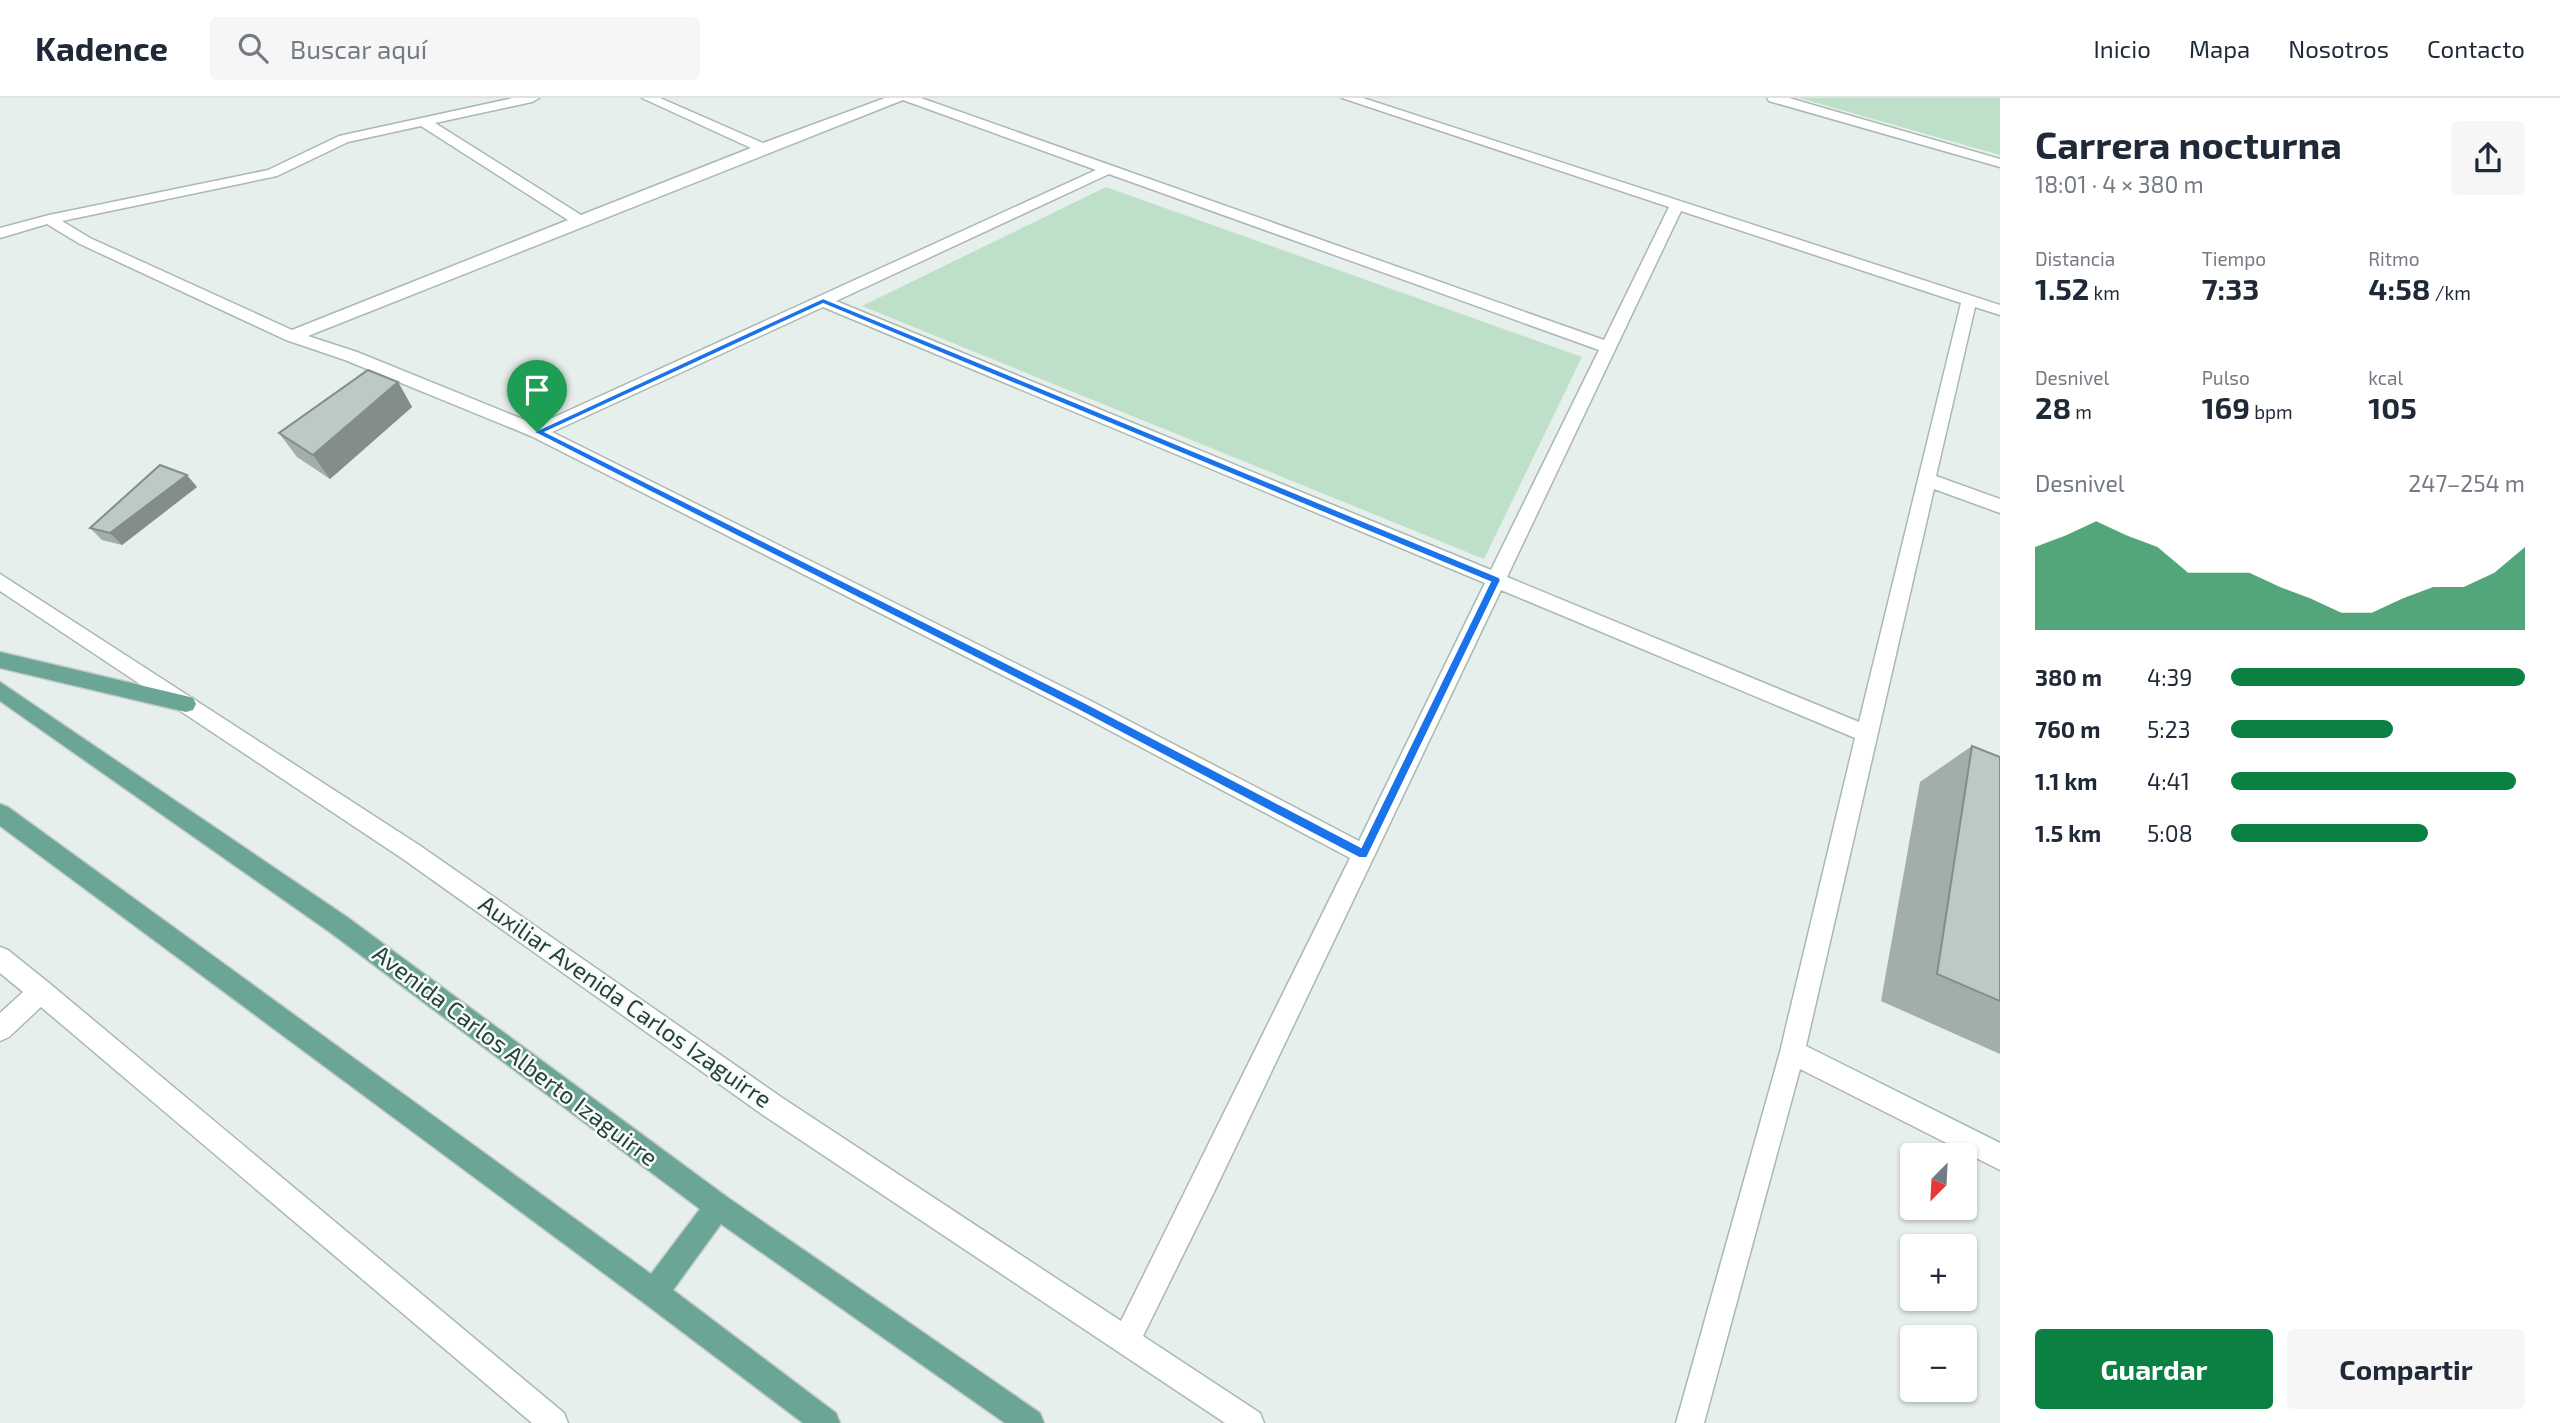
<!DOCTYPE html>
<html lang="es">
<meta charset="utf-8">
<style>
:root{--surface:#fff;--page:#f6f6f7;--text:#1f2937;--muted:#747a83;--line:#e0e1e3;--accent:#0b8043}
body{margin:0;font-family:"Exo 2",sans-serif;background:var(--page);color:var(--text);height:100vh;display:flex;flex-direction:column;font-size:26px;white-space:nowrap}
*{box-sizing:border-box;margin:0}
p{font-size:23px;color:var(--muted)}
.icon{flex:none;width:38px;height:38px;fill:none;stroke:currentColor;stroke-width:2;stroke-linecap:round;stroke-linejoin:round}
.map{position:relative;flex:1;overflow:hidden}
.details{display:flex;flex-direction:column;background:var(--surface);width:560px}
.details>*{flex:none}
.needle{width:46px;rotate:204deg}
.fabs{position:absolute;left:1900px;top:1045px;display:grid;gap:14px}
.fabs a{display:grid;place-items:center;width:77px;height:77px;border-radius:7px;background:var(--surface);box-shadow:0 2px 5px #0004;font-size:35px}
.pin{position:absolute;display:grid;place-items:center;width:60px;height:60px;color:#fff;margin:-72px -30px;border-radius:50% 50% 50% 0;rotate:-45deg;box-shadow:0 0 7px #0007}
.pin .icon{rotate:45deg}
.round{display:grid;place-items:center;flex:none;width:74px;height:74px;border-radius:7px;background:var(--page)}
.head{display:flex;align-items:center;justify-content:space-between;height:119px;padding:0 35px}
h1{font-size:38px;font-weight:700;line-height:52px}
.stats{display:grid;grid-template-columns:repeat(3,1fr);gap:10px;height:119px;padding:7px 35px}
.stats div{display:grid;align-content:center}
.stats b{font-size:30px;font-weight:700}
.stats small{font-size:19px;font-weight:400}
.stats p{font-size:19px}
.chart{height:196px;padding:14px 35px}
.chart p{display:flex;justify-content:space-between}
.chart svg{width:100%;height:126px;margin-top:7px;fill:var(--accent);opacity:.7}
.cta{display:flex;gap:14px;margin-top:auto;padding:14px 35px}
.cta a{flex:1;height:80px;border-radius:7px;background:var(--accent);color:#fff;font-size:28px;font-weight:700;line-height:80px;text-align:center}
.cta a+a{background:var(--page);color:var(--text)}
ul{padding:0 35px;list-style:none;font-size:23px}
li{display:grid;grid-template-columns:112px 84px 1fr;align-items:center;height:52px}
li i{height:18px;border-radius:9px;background:var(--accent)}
header{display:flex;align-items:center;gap:42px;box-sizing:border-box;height:98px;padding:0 35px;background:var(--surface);border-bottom:2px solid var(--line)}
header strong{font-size:33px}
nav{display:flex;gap:38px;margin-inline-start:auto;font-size:24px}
.search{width:490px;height:63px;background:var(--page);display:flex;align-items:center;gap:18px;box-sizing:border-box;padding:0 24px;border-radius:7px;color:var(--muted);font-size:26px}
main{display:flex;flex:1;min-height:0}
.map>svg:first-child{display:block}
.green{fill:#bfe0c8}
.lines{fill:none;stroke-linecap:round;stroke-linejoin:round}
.minor-casing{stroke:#a8b8b2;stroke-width:3}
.major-casing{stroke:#c2cac8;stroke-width:3}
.minor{fill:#fff;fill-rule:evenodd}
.major{fill:#6aa596;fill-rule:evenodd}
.wall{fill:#a1aea9}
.shaded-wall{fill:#838d89}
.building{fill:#bbcac4;stroke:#838d89;stroke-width:2}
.route{fill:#1a73e8;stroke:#fff;stroke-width:2;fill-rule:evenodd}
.labels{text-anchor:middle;stroke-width:5;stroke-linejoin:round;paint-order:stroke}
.street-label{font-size:24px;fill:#24423a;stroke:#f7fbf9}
</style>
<header>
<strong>Kadence</strong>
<div class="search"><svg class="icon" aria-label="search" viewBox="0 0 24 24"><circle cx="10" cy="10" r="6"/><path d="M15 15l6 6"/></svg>Buscar aquí</div>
<nav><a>Inicio</a><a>Mapa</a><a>Nosotros</a><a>Contacto</a></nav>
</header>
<main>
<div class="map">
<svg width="2000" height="1325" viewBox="0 0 2000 1325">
<rect width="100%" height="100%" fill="#e6efeb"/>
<g class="green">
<polygon points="1799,0 2000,0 2000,57"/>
<polygon points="1106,89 1582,259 1484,461 862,208"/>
</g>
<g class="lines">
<defs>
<g id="minor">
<path d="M513,0h26l-7,4 -97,21 146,92 170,-67 -109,-50h18l103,45 122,-45h36l683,242 65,-133 -327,-109h21l637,207v10l-25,-8 -39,169 64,23v14l-66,-24 -128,557 194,97v27l-200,-101 -96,354h-28l104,-371 75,-314 -354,-148 -286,600 -72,146 117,77 4,10h-39l-462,-308 -360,-256 -403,-268v-17l419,271 362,252 340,224 229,-463 -277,-147 -542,-275 -186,-76 -59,-20 -206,-96 -33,-20 -47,14v-10l49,-13 219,-45 71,-34zM903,2l193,70 -559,255 -180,-73 -49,-16zM421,28l147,94 -276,110 -202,-92 -28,-17 215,-45 71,-34zM1109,76l490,176 -108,220 -655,-269zM1681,113l280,92 -102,419 -352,-145zM823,209l662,276 -126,258 -272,-142 -535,-267z"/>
<polygon points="1767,0 1789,0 2000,61 2000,69 1769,3"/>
<polygon points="0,849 8,852 49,885 564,1315 568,1325 532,1325 41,909 9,939 0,943 0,915 23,894 0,875"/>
</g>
<g id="major">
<polygon points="0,554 186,598 193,600 196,606 193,612 186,614 0,570"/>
<polygon points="0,584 347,819 727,1099 1040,1315 1044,1325 1005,1325 721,1126 673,1192 836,1315 840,1325 803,1325 644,1205 0,728 0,706 8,709 651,1176 700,1111 331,835 0,603"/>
</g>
</defs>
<use href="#minor" class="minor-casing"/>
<use href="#major" class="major-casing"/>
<use href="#minor" class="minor"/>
<use href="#major" class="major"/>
</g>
<g class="wall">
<polygon points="398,284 412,309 330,381 297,359 279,335"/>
<polygon points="197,389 122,447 102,442 90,430"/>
<polygon points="1972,648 2000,659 2000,956 1881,903 1920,684"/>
</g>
<g class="shaded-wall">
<polygon points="398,284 412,309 330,381 313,357"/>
<polygon points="187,377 197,389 122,447 110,435"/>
</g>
<g class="building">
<polygon points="368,272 398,284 313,357 279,335"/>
<polygon points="160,367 187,377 110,435 90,430"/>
<polygon points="1972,648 2000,659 2000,903 1937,876"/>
</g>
<path class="route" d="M823,200l676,279 2,3 -134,278h-8l-283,-149 -543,-277zM823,206l667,278 -129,265 -277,-145 -538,-270z"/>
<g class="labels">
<g class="street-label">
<text transform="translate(625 904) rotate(35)" y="8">Auxiliar Avenida Carlos Izaguirre</text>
<text transform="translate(515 958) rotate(37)" y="8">Avenida Carlos Alberto Izaguirre</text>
</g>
</g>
</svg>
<div class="fabs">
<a><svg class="needle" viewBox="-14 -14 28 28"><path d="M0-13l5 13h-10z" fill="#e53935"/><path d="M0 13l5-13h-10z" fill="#747a83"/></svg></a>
<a>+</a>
<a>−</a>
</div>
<div class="pin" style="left:537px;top:334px;background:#1e9e55"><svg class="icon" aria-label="arrive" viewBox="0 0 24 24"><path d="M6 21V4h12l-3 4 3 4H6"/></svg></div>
</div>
<section class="details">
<div class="head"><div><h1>Carrera nocturna</h1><p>18:01 · 4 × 380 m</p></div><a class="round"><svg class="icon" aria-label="share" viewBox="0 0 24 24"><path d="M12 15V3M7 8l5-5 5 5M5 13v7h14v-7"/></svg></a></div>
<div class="stats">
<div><p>Distancia</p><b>1.52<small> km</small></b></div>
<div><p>Tiempo</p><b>7:33</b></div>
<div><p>Ritmo</p><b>4:58<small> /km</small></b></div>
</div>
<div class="stats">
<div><p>Desnivel</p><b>28<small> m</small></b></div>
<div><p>Pulso</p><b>169<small> bpm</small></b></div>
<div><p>kcal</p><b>105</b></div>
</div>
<div class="chart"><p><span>Desnivel</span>247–254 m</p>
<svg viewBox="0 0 160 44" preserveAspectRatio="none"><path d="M0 44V15L10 11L20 6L30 11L40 15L50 24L60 24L70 24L80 29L90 33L100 38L110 38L120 33L130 29L140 29L150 24L160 15V44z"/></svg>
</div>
<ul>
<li><b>380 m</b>4:39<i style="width:100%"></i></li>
<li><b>760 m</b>5:23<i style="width:55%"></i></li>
<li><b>1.1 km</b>4:41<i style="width:97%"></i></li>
<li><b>1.5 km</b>5:08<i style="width:67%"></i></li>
</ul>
<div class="cta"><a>Guardar</a><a>Compartir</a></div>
</section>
</main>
